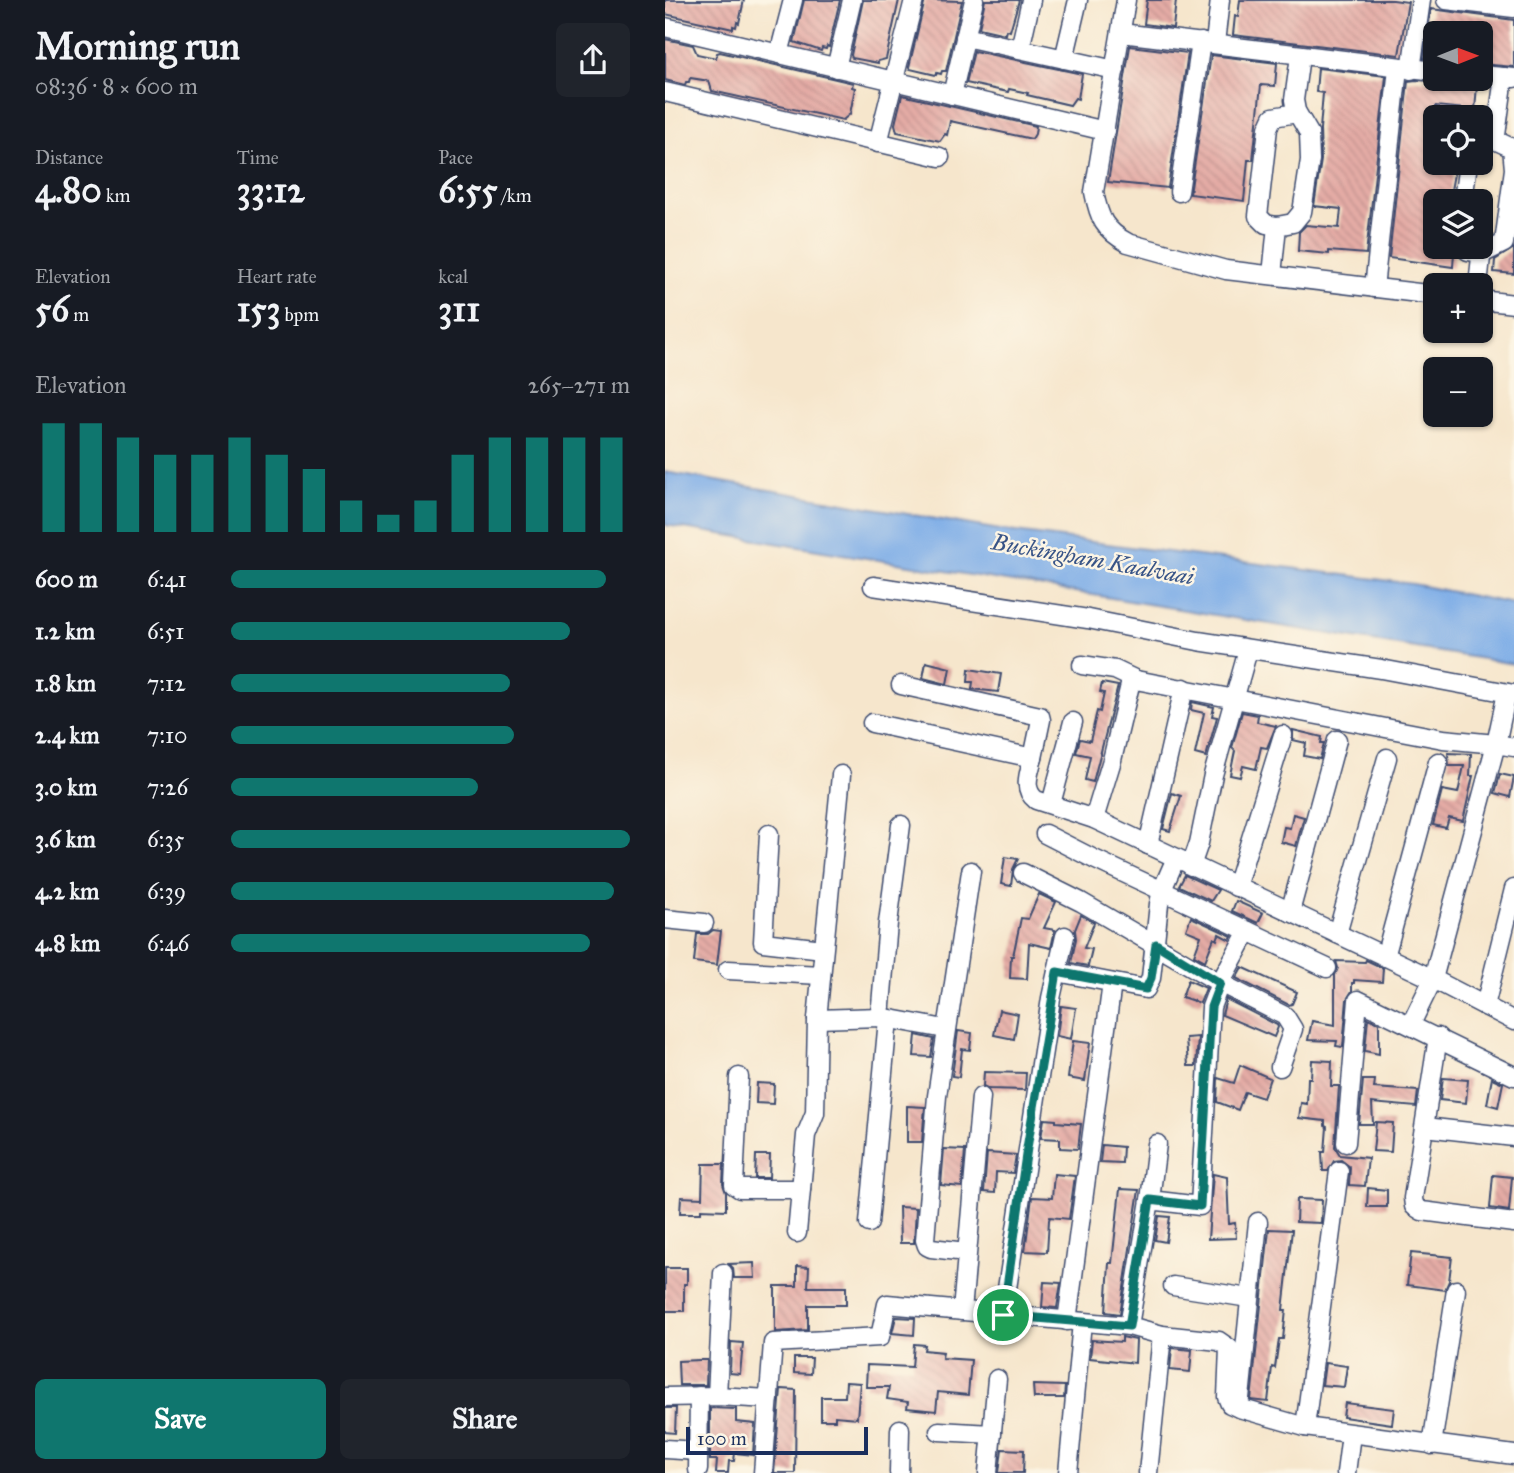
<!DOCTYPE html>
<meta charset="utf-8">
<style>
:root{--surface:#171b24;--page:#20242c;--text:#f1f3f6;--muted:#9ea1a6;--accent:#0f766e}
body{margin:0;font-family:"IM FELL Great Primer",serif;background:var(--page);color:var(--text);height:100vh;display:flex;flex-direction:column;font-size:26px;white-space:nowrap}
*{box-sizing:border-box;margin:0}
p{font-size:23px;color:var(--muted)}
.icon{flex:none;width:38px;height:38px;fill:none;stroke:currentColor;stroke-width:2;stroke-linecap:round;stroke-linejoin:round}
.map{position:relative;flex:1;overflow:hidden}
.details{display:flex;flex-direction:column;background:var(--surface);width:665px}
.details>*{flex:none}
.needle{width:46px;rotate:89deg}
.buttons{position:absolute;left:758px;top:21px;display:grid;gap:14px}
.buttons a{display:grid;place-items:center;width:70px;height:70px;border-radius:10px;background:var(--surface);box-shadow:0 2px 5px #0004;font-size:35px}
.scale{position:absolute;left:21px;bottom:18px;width:182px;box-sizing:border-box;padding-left:7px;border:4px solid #1b2f5e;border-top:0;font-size:19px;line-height:24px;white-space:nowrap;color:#1b2f5e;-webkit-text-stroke:5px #fcf5e5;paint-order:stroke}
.pin{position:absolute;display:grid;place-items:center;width:60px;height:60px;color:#fff;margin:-30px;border:4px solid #fff;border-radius:50%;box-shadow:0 2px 7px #0007}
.round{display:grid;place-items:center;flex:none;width:74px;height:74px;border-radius:10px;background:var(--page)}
.headline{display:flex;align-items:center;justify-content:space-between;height:119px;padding:0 35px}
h1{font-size:38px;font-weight:700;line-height:52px}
.metrics{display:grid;grid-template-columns:repeat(3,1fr);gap:10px;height:119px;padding:7px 35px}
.metrics div{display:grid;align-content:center}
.metrics b{font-size:35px;font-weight:700}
.metrics small{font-size:19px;font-weight:400}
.metrics p{font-size:19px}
.chart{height:196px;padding:14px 35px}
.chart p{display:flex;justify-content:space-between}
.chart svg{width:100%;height:126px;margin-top:7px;stroke:var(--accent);stroke-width:6}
.action{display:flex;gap:14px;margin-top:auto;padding:14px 35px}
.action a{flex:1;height:80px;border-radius:10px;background:var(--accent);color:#fff;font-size:28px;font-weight:700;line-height:80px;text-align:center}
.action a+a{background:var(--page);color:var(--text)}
ul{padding:0 35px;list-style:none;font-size:23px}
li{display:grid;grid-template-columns:112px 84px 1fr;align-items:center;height:52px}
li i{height:18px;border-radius:9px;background:var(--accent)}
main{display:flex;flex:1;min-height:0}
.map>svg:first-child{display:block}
.water{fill:#7cace7;stroke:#4c6ea2;stroke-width:2}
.building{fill:url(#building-back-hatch)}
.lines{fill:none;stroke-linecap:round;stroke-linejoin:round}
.minor-casing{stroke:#3c4a6e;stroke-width:21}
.minor{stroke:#fff;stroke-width:18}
.route-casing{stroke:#fff;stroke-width:14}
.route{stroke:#0f766e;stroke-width:9}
.labels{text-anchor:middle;stroke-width:5;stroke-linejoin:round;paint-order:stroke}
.water-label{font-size:23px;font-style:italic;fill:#385487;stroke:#fcf5e5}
</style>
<main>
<section class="details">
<div class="headline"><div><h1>Morning run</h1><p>08:36 · 8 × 600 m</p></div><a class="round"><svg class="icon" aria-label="share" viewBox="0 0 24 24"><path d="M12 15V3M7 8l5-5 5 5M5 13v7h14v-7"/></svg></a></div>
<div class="metrics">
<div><p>Distance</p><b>4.80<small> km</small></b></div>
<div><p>Time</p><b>33:12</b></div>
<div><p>Pace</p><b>6:55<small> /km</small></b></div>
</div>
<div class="metrics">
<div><p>Elevation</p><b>56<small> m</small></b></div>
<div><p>Heart rate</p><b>153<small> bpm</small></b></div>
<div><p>kcal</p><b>311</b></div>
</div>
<div class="chart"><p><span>Elevation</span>265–271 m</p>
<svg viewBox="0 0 160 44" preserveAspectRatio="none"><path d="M5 44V6M15 44V6M25 44V11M35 44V17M45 44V17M55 44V11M65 44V17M75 44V22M85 44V33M95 44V38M105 44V33M115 44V17M125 44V11M135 44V11M145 44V11M155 44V11"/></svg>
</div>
<ul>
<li><b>600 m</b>6:41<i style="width:94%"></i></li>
<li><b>1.2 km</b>6:51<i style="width:85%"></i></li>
<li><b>1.8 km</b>7:12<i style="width:70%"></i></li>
<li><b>2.4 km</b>7:10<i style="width:71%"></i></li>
<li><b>3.0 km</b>7:26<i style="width:62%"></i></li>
<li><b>3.6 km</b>6:35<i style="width:100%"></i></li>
<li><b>4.2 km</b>6:39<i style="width:96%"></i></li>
<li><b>4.8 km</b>6:46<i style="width:90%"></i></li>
</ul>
<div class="action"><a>Save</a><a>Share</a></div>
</section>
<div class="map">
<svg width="849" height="1473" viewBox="0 0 849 1473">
<defs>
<pattern id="building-back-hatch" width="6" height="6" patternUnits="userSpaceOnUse" patternTransform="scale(1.75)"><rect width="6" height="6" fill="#e4aba5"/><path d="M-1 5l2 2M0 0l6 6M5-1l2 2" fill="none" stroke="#c39390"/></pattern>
</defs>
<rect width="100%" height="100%" fill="#fcf5e5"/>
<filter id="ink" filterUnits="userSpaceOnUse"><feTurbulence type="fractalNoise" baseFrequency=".0143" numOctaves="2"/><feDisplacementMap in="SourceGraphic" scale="14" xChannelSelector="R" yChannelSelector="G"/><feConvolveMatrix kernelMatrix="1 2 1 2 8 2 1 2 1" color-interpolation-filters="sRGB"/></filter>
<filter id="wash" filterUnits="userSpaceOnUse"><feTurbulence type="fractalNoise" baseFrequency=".00686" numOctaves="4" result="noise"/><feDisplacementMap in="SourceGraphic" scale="28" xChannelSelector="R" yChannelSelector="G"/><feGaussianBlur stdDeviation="1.57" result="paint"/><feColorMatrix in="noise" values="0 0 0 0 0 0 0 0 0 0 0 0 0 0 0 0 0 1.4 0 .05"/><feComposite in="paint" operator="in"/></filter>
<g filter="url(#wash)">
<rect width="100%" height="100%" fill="#f6e6cc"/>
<polygon class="water" points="0,472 335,530 748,584 849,604 849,664 0,525"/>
<g id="blocks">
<g class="building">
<polygon points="0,0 79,0 74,23 72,22 71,27 68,26 68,29 0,14"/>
<polygon points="139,0 175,0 164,47 162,46 161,49 157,48 156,51 129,42"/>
<polygon points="198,0 234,0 221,59 213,61 213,63 187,58 186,55"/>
<polygon points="260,0 297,1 281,71 277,71 276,74 272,73 271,75 245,69 244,67"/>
<polygon points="320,0 354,0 345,31 341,30 340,34 314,28"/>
<polygon points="482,0 511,0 508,28 479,24"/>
<polygon points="575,0 728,0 743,2 734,55 568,35 570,16 573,17"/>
<polygon points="766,9 849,20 849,67 816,64 816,33 770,31 770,59 759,58"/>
<polygon points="0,39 28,45 32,54 51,58 52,53 55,52 188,83 187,87 190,88 185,114 178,120 47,91 44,81 25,78 24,82 21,82 20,85 0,80"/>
<polygon points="465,46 523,53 503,188 443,182"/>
<polygon points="309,51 417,74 413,99 410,98 405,105 362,95 363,93 344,89 343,92 301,83"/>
<polygon points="546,55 612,63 610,86 596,85 588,160 583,160 579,201 525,194"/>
<polygon points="653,68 721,76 701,254 664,251 664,254 633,251 634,232 641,225 674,228 676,209 649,206 656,160 655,129 658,93 651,92"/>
<polygon points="751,80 781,82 781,80 808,83 812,85 810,110 771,106 770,163 791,163 784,201 770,201 770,247 787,247 789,253 788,267 724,258 743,81"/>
<polygon points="237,95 371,126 370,134 367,139 285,121 282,135 280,134 275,141 232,132 230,124"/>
<polygon points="849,248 849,274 829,272 830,260"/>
<polygon points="261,662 285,668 282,684 258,678"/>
<polygon points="304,669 336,674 333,692 307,689 308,682 303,682"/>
<polygon points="437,683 453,686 428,782 420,780 425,756 411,753 415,739 425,741 432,711 435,712 439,693 435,692"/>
<polygon points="527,702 549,707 547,716 552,717 541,757 530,754 539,713 526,710"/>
<polygon points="577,712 593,715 592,722 611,726 602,748 596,747 591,769 578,766 575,777 565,775 570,751 567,748"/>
<polygon points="628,730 657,737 656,743 659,743 655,759 639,756 641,743 628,740"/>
<polygon points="783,753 806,754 805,776 808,776 798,821 784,818 781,828 768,825 777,790 793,793 799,766 784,766"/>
<polygon points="835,774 849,777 845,797 830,793"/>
<polygon points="507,793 516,796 505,831 498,829"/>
<polygon points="628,814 639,817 631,846 616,842 619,827 625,828"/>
<polygon points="340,857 353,859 348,869 346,886 336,884"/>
<polygon points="520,875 553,890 546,901 514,886"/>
<polygon points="374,894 391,902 379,928 390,930 386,948 364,943 362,979 345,978 346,956 348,956 356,918 363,919"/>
<polygon points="571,901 598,913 593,923 567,911"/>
<polygon points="416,915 429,923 419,948 427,949 423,966 406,963 411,939 410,930"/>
<polygon points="526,917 567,936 565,940 554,934 552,940 549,938 540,961 529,955 536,936 521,930"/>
<polygon points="48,930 56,931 52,965 29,962 32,934 43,934"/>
<polygon points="701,960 718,968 717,982 689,980 689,983 687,983 687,991 682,999 678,1047 671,1046 672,1041 643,1040 647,1021 670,1025 670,975 673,968 671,961 700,962"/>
<polygon points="577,967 632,992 627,1004 624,1005 571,978"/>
<polygon points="523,980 541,988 535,1003 517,997"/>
<polygon points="561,999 612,1025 613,1027 609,1037 557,1015"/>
<polygon points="396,1006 411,1008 406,1039 392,1036"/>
<polygon points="334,1010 353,1014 349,1039 329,1035"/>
<polygon points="703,1018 714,1023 714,1054 700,1051"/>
<polygon points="293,1031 307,1033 305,1050 297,1049 294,1077 287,1076"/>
<polygon points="251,1035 269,1039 266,1057 249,1056"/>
<polygon points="533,1037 531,1066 523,1066 521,1038"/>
<polygon points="408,1041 425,1043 420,1081 403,1078"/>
<polygon points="647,1060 667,1061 666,1086 674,1086 670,1147 675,1155 703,1158 700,1186 684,1185 685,1167 676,1160 669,1161 663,1171 658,1171 657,1152 660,1152 662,1127 660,1126 660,1121 634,1118 636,1103 642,1104 643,1078 646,1078"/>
<polygon points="575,1065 605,1078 598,1098 580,1092 573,1110 552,1102 553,1078 569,1083"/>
<polygon points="319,1072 361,1073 360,1090 324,1089 318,1086"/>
<polygon points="778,1078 803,1080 801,1103 775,1100"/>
<polygon points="827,1078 838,1083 833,1107 822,1104"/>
<polygon points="698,1080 710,1080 709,1088 753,1091 751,1107 707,1103 708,1124 694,1124"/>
<polygon points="92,1083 109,1084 108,1104 91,1103"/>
<polygon points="242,1106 260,1107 257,1142 242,1142"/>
<polygon points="379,1119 391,1120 391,1122 416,1124 413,1149 395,1148 395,1139 376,1138"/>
<polygon points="711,1122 728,1123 726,1152 708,1151"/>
<polygon points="437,1145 458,1147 457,1163 435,1162"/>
<polygon points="279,1149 300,1150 297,1187 276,1185"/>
<polygon points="322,1153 351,1155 348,1173 331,1172 330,1193 319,1192"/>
<polygon points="91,1155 105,1155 104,1178 90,1178"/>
<polygon points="38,1164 59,1164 58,1184 61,1193 61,1210 36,1209 36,1213 15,1213 16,1197 37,1198"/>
<polygon points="389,1174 410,1176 404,1219 385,1217 384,1220 382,1252 360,1251 367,1197 387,1198"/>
<polygon points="548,1174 562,1177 564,1224 570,1223 571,1238 543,1239"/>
<polygon points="828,1175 847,1177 844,1211 825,1208"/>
<polygon points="703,1188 722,1190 722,1207 702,1207"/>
<polygon points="455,1189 474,1190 455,1314 441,1312 444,1263 447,1263"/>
<polygon points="632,1199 657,1200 656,1223 631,1222"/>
<polygon points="234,1207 251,1208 249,1243 235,1243"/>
<polygon points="494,1216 505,1217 501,1242 490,1240"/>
<polygon points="604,1229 627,1230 618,1310 621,1310 618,1339 614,1339 610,1368 607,1367 603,1402 586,1400"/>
<polygon points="746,1253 787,1257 784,1281 780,1290 742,1285"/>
<polygon points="89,1263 90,1278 69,1278 68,1268 64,1264"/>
<polygon points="132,1266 144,1267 143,1287 181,1287 181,1305 143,1305 143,1330 110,1332 110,1286 132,1286"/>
<polygon points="0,1268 22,1268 22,1284 19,1284 19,1311 0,1311"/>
<polygon points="379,1282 396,1283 392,1308 377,1307"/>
<polygon points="231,1317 250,1318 249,1335 227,1333"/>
<polygon points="457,1337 471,1340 470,1363 425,1358 427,1340 457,1342"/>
<polygon points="66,1342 78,1343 75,1374 65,1373"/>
<polygon points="249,1344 260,1345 259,1350 278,1352 277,1358 306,1360 303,1395 273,1392 271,1411 242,1408 243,1402 222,1399 224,1387 201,1387 202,1365 247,1367"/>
<polygon points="507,1348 527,1350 525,1372 505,1370"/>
<polygon points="129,1358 147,1358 146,1374 129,1373"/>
<polygon points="35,1360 42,1360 41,1385 14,1385 13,1361"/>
<polygon points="660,1363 682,1366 679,1387 657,1385"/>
<polygon points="181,1382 195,1383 192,1418 170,1416 170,1420 156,1420 156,1397 180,1397"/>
<polygon points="368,1385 400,1386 399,1398 369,1398"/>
<polygon points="116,1389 131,1390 130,1473 109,1473"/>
<polygon points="680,1403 729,1409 727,1424 678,1417"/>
<polygon points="0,1408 11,1408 10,1433 0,1432"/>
<polygon points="45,1408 71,1409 71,1422 90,1424 88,1455 70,1453 69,1461 64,1461 63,1473 51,1473 52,1460 45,1460"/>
<polygon points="337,1449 359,1450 358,1473 334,1473"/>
</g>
</g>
</g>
<g filter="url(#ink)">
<use href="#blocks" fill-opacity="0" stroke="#3c4a6e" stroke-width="2"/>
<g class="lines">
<defs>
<g id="minor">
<path d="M461,0l-32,192c5,26 10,38 34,51l98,27 209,25"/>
<polyline points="781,0 849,8"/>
<polyline points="0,27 440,131"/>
<polyline points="456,33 770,71"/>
<polyline points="300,37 450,70"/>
<polyline points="550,43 555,0"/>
<polyline points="355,49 366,0"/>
<polyline points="114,54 128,0"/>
<polyline points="399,59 413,0"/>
<polyline points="171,68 187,0"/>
<polyline points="746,70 756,0"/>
<polyline points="816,75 849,78"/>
<polyline points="0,92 275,157"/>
<polyline points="287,95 309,0"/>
<polyline points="213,143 249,0"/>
<polyline points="514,192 536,42"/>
<polyline points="798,201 803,163"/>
<polyline points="612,226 601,224 593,216 603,128 608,117 632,113"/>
<polyline points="798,247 803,251 819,253"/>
<polyline points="607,275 612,226 628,223 637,212 645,160 644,133 631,111 629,100 635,56"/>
<polyline points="813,285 816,257 819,253 839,243 849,169 847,148 832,141 831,135 839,77"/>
<polyline points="709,288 733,68"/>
<polyline points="816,300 849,304"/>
<polyline points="208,586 423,619 533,641 716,669 849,694"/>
<polyline points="417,665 450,670 471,680"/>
<polyline points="236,685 375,716 376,720 368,758"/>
<path d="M207,723l161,35c-4,15 -11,31 3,42l58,19 339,160 81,42"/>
<polyline points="386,804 408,722"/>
<polyline points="429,819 447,760 465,685 471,680 778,739 831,744 842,693"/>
<polyline points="104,834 98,942 158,949"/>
<polyline points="380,834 429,859 583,931 555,983 546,1007 535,1206 485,1200 464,1326"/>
<polyline points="483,845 519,688"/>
<polyline points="526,866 534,843 548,775 583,650"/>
<polyline points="358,873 416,902 555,983 620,1016 628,1029 615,1067"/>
<polyline points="571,887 618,735"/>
<polyline points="625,912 672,740"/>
<polyline points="0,919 39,923"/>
<polyline points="583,931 662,968"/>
<polyline points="672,934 722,758"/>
<polyline points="720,957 773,762"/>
<polyline points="63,970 156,975"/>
<polyline points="392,972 481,989 486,978 494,904 497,890 511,858"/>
<polyline points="820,1006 849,889"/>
<polyline points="215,1017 223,923 236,825"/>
<polyline points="152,1019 215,1017 280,1029"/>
<polyline points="746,1024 768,979 831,744 849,747"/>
<polyline points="773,1037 748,1198 749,1206 757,1211 849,1223"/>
<polyline points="74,1077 69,1185 75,1189 136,1189"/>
<polyline points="760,1127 849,1137"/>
<polyline points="681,1143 693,1000 849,1076"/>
<polyline points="485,1200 492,1144"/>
<polyline points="204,1223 223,1019"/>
<polyline points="132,1233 141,1135 150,1113 152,1019 176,775"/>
<polyline points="301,1252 266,1248 262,1246 260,1240 272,1096 306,871"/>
<polyline points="508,1286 584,1298"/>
<polyline points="297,1311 316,1097"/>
<polyline points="338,1315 386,998 400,936"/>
<polyline points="402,1321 447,983"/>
<polyline points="52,1396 58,1273"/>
<polyline points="0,1397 52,1396 104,1399"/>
<polyline points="574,1408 593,1222"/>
<polyline points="640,1427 674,1171"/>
<polyline points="274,1431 327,1434"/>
<polyline points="767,1445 791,1290"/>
<polyline points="0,1449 33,1451"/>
<polyline points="33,1470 34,1396"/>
<polyline points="98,1473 108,1343 215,1337 222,1304 464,1326 497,1335 554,1341 564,1348 562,1397 565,1404 574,1408 640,1427 849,1455"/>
<polyline points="234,1473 235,1429"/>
<polyline points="323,1473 332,1379"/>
<polyline points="403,1473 417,1322"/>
<polyline points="483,1473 497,1335"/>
<polyline points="681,1473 686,1434"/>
</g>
</defs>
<use href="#minor" class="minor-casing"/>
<use href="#minor" class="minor"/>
</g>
</g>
<g class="lines" filter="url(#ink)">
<defs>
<polygon id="route" points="491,944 555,983 546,1007 535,1206 485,1200 464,1326 338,1315 362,1148 392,972 481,989 486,978"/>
</defs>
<use href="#route" class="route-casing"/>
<use href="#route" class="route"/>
</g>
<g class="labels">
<g class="water-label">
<text transform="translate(428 559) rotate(10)" y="8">Buckingham Kaalvaai</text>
</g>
</g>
</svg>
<div class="buttons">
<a><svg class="needle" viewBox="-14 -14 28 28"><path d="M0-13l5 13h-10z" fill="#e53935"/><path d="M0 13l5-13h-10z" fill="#9ea1a6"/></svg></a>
<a><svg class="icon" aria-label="locate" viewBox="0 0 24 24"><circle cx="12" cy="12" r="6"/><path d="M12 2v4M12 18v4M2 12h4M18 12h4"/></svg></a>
<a><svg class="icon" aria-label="layers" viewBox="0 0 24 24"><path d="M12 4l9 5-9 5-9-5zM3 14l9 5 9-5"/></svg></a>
<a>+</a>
<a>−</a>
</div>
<div class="scale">100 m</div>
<div class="pin" style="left:338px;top:1315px;background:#1e9e55"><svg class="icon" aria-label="arrive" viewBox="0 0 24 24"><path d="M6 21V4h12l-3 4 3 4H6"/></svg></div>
</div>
</main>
